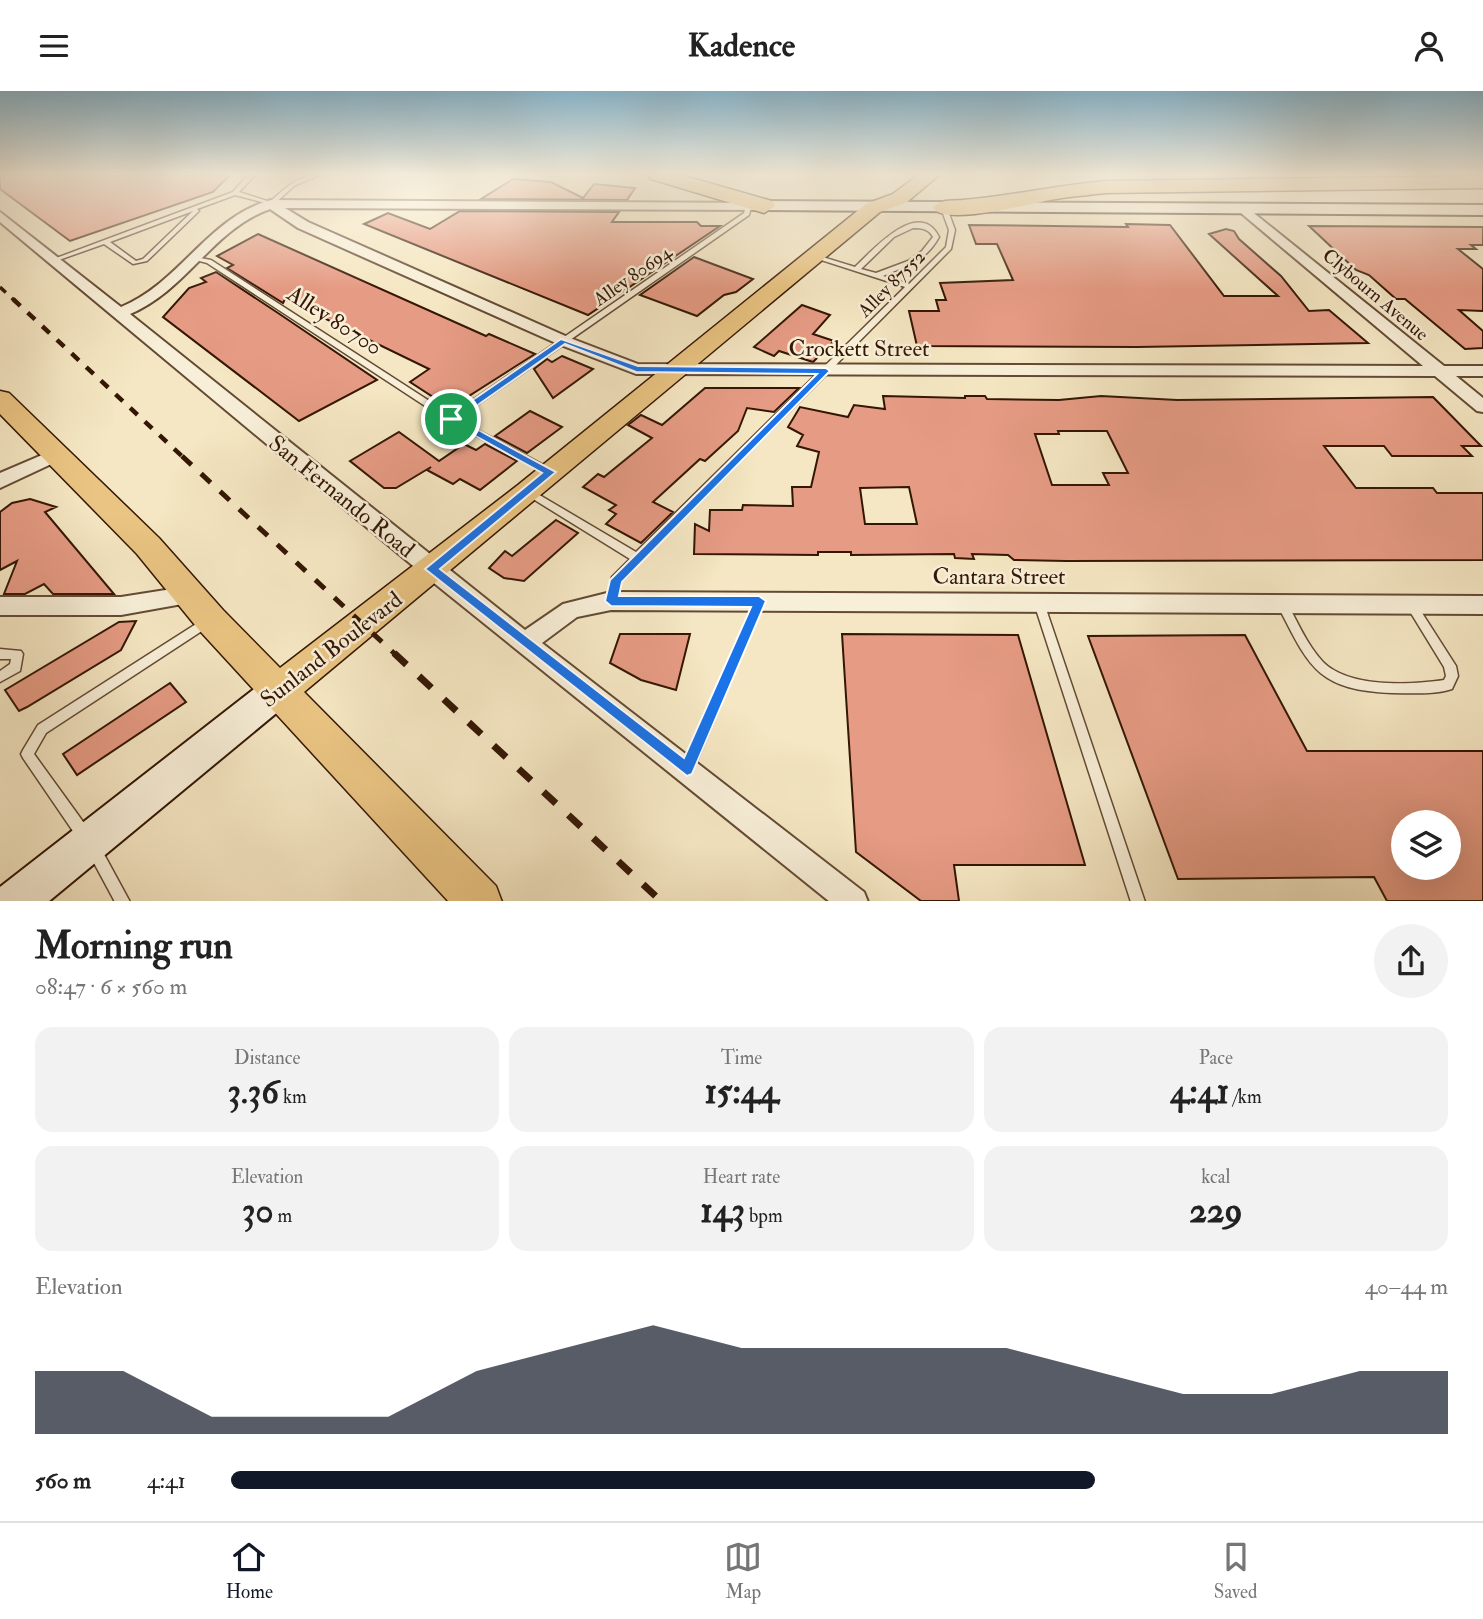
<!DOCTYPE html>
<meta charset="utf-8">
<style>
:root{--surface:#fff;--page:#f2f2f2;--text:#222;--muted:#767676;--line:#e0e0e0;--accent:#111827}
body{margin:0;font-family:"IM FELL Double Pica",serif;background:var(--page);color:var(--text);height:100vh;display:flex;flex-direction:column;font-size:26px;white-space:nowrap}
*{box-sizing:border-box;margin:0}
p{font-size:23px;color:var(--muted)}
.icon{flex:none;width:38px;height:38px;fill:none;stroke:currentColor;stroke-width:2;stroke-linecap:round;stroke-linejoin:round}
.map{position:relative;height:810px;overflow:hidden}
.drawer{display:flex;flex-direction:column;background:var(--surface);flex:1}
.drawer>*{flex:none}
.fabs{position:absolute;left:1391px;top:719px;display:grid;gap:14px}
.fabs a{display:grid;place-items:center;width:70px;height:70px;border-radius:50%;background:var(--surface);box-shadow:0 7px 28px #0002;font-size:35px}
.pin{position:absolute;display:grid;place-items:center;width:60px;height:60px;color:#fff;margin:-30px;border:4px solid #fff;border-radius:50%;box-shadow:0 2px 7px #0007}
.round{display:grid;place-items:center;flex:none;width:74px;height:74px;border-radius:37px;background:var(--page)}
.overview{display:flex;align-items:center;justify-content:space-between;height:119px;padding:0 35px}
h1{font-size:38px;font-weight:700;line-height:52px}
.metrics{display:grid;grid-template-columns:repeat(3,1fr);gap:10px;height:119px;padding:7px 35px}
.metrics div{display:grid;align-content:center;border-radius:18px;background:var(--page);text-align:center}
.metrics b{font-size:35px;font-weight:700}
.metrics small{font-size:19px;font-weight:400}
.metrics p{font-size:19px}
.chart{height:196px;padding:14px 35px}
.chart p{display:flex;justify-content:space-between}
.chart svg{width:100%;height:126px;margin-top:7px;fill:var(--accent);opacity:.7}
ul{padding:0 35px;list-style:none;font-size:23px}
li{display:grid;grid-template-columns:112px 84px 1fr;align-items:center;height:52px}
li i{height:18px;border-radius:9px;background:var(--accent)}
header{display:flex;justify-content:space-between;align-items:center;height:91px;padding:0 35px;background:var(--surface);font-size:32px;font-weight:700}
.tabs{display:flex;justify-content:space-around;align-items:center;height:98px;border-top:2px solid var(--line);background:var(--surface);font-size:19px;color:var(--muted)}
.tabs a{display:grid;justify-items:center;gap:4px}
.tabs .selected{color:var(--accent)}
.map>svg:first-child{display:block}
.building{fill:#e69b84;stroke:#341604;stroke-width:2;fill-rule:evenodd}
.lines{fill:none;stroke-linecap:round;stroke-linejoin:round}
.service-casing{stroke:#644a34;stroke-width:3}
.minor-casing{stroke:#644a34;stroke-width:4}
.secondary-casing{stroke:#341604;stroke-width:4}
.primary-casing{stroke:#341604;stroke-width:3}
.motorway-casing{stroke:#341604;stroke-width:3}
.service{fill:#f8efd8;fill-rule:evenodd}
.minor{fill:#f8efd8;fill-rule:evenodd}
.secondary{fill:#f8efd8;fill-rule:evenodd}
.primary{fill:#eac482;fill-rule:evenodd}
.motorway{fill:#eac482;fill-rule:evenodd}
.rail-far3{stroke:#341604;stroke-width:3.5;stroke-dasharray:8 8;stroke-linecap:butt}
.rail-far2{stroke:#341604;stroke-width:4.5;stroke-dasharray:10 10;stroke-linecap:butt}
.rail-far1{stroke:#341604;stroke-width:5;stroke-dasharray:13 13;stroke-linecap:butt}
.rail{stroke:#341604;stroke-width:7;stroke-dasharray:17 17;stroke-linecap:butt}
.route{fill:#1a73e8;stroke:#fff;stroke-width:2;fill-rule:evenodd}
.labels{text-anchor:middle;stroke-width:5;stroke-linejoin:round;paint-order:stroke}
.far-street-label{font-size:19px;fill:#341604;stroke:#f8efd8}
.street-label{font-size:23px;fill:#341604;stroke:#f8efd8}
</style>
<header><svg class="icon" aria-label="menu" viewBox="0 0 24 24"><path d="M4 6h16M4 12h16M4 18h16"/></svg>Kadence<svg class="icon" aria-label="person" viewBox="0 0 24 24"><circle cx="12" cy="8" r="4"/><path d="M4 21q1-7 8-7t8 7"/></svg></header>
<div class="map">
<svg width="1483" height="811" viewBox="0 0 1483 811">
<rect width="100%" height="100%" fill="#f5e7c3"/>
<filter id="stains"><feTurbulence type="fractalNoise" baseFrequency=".00286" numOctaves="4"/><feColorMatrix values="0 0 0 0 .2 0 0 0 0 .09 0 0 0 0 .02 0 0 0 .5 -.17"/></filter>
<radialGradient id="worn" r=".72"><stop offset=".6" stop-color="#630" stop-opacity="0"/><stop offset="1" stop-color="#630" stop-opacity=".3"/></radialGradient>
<g class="building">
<polygon points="0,84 230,84 213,101 70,150 0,98"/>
<polygon points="513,88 551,91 583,107 594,93 635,97 627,109 481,108"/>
<polygon points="460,120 619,121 612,131 697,131 701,135 720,135 588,224 364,133 388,122 430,138"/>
<polygon points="1126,133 1170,134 1224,205 1278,205 1209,143 1226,138 1234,140 1239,148 1281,185 1309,220 1329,219 1368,252 1137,256 917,255 909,220 939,220 936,209 946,209 940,192 1013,189 997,153 976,153 969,134 1128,136"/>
<polygon points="1309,135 1483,136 1483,154 1471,154 1476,158 1458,158 1483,178 1483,220 1459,219 1483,240 1483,257 1465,258 1405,208 1396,208 1369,184 1356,179"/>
<polygon points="258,143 486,245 489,243 535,263 450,317 410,291 429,278 285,208 283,212 227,177 233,174 217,165"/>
<polygon points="694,166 753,188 736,201 724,204 697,225 640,204"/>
<polygon points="216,181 278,222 377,289 299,330 163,226 189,197 206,191 201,187"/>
<polygon points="802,214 830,224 813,243 834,250 813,271 779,260 774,265 754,256"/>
<polygon points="562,265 593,278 553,307 534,278 547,268 552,271"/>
<polygon points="705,297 799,297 774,321 747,317 738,340 705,370 700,368 653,411 673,421 641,452 606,433 616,423 609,419 616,414 583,396 598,383 604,386 652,347 628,334 641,324 662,334"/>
<path d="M883,305l82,2v-2h20l2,3 72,1 42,-4 76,4 256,-3 48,49h-19l10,10h-80l-8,-10h-60l32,42h77l4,5h46v67l-417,1 -52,-1 -6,-5 -36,-1 2,5 -19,-1 -1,-4 -103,1v-3h-33v3l-124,-1 1,-30 14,7 1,-21h32l1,-5 50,1 -1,-19h19l8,-35 -22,-6 6,-11 -15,-8 12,-20 48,10 6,-12 31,4zM1058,340h49l21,42h-25l6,12h-57l-17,-51h24zM909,396l8,37h-52l-5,-36z"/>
<polygon points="530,320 562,336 527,362 495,345"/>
<polygon points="399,341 439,370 464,353 476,359 485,353 517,370 480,399 460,388 453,393 427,379 431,376 396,397 384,397 350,370"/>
<polygon points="30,408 56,416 45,421 114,503 53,503 44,493 25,503 4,503 17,470 0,479 0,421 12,412"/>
<polygon points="556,429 578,442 524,490 504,487 489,477 505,460 512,465"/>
<polygon points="136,530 121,559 27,616 19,620 5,599 119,531"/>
<polygon points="620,543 690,543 676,599 641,589 610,572"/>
<polygon points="842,543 1018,544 1085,774 954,774 959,810 921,810 856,761"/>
<path d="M1245,544l62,116h176v150h-96l-13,-24 -196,2 -90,-243zM1404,732h45v45h-45z"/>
<polygon points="170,592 186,611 77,684 63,663"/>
</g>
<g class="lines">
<defs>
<g id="service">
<path d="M248,84h7l-16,17 31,10c14,-13 28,-27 49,-27l-25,11 -21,19 -38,-10 -38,14 2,2 -1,1 -51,49 -14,3 -29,-20 -48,17 -5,-1 182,-68zM193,120l-50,48 -7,2 -26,-19z"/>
<polygon points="746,115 751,116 749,124 457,328 553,379 555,381 553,383 550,384 448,330 207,172 192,168 195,166 211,169 451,324 744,122"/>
<path d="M944,115l3,2 8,22 -4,19 -310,312 -20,21 -6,22 -4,1 -4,-1 -1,-3 6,-24 18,-18 -105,-65 -2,-2 2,-2h6l105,62 269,-265 -93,-30v-2h4l39,12c17,-16 64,-70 84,-30 -14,25 -31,28 -56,39l26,8 37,-37 3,-17 -8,-22zM913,137c9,0 16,1 20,9l-11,14 -14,10 -32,12 -15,-4 33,-32z"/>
<polygon points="759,507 763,508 764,511 694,677 693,681 688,683 683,681 682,677 754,511 755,508"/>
<polygon points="1039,508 1043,509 1044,512 1145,811 1131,811 1034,512 1035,509"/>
<path d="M1282,509l4,1c11,20 21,44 37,61 26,26 87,23 121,18l2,-4 -2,-9 -38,-62 1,-3 4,-1 4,1 41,64 2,10 -6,13c-19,6 -40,4 -60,4 -76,-3 -83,-27 -115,-89l1,-3z"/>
<polygon points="207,526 211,528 213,531 211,534 46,642 34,663 89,739 91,744 89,749 84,751 79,749 23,667 21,663 23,659 38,634"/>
<polygon points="0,558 21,560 23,563 20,580 0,591 0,580 10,573 11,568 0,568"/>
<polygon points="94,752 99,754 130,811 115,811 87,759 89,754"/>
</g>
<g id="minor">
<path d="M271,109l497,3 2,3 -6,4 -479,-2 23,14 262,116 68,26 785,2 -182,-153v-6l4,-1 199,160h39v10h-27l27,22v14l-6,-1 -42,-35 -799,-2 -78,-30 -260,-116 -28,-19c-57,20 -83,81 -140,105l395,316 38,-26 48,-12 872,4v18l-872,-4 -34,7 -35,26 322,249 4,10h-38l-406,-327 -424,-353v-10l121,95c59,-24 87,-90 150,-107z"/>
<polygon points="56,358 62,360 65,364 62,368 0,397 0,382"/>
<polygon points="191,495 199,498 202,504 199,510 121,524 0,524 0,506 121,506"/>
</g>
<g id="secondary">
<polygon points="764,110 1483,114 1483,124 758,119 755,115 758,111"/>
<polygon points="279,584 291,588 296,599 291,610 48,811 0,811 0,796 267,588"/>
</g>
<polygon id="primary" points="918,84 939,84 907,111 880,121 304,601 496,795 502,811 449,811 199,539 137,463 0,323 0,300 9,302 159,447 223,519 280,577 518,394 866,113 893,103"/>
<g id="motorway">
<polygon points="648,84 681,84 772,110 775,115 764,122 651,88"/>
<path d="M1483,85v12l-377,5c-16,2 -33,3 -50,6 -21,3 -110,28 -123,9 6,-9 20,-7 30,-8 48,-4 95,-15 143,-19z"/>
</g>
</defs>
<use href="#service" class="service-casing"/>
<use href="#minor" class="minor-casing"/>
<use href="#secondary" class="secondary-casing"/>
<use href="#primary" class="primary-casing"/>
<use href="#motorway" class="motorway-casing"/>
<use href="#service" class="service"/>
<use href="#minor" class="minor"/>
<use href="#secondary" class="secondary"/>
<use href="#primary" class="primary"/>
<use href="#motorway" class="motorway"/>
<polyline class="rail-far3" points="0,196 15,210"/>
<polyline class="rail-far2" points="13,208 184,367"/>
<polyline class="rail-far1" points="182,365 396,564"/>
<polyline class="rail" points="394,562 662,811"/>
</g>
<linearGradient id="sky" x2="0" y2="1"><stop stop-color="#8ab9d1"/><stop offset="0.42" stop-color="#faf4e4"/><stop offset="1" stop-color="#faf4e4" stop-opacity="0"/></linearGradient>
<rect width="1483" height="198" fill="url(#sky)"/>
<path class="route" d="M561,248l77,27 188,2 4,3 -208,211 -3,14h140l7,5 -74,173 -5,2 -262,-207 117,-96 -97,-54zM565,253l71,28 181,2 -207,206 -5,21 6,5 140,1 -67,151 -244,-189 116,-97 -98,-53z"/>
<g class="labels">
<g class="far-street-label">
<text transform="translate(632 184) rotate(-35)" y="7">Alley 80694</text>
<text transform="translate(891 192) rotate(-45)" y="7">Alley 87552</text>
<text transform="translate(1376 203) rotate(40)" y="7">Clybourn Avenue</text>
</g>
<g class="street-label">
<text transform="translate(335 229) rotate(33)" y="8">Alley 80700</text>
<text x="859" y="265">Crockett Street</text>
<text transform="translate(342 405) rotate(39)" y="8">San Fernando Road</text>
<text x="999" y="493">Cantara Street</text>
<text transform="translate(331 558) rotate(-38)" y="8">Sunland Boulevard</text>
</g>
</g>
<rect width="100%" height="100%" filter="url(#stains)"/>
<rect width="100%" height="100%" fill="url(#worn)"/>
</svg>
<div class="fabs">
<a><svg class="icon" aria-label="layers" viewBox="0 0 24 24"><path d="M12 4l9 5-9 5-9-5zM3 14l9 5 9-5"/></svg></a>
</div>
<div class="pin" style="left:451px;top:328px;background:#1e9e55"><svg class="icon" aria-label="arrive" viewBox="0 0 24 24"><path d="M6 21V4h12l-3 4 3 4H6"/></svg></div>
</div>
<section class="drawer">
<div class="overview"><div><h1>Morning run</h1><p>08:47 · 6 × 560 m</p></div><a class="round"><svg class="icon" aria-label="share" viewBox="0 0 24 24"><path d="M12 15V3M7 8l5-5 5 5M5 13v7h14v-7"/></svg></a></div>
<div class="metrics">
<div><p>Distance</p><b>3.36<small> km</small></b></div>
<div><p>Time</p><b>15:44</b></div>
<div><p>Pace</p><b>4:41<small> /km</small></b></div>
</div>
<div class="metrics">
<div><p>Elevation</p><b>30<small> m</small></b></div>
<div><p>Heart rate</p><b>143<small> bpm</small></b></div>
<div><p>kcal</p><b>229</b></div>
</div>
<div class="chart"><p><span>Elevation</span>40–44 m</p>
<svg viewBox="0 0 160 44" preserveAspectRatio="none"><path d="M0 44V22L10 22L20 38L30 38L40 38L50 22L60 14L70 6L80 14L90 14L100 14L110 14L120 22L130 30L140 30L150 22L160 22V44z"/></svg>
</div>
<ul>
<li><b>560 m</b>4:41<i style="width:71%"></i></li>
</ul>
</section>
<nav class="tabs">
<a class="selected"><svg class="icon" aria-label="home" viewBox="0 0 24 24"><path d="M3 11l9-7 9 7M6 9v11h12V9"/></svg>Home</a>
<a><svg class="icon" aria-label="map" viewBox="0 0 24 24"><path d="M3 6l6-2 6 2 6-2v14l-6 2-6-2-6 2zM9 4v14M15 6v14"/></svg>Map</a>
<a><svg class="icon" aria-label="saved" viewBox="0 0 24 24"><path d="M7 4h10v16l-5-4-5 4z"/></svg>Saved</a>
</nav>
